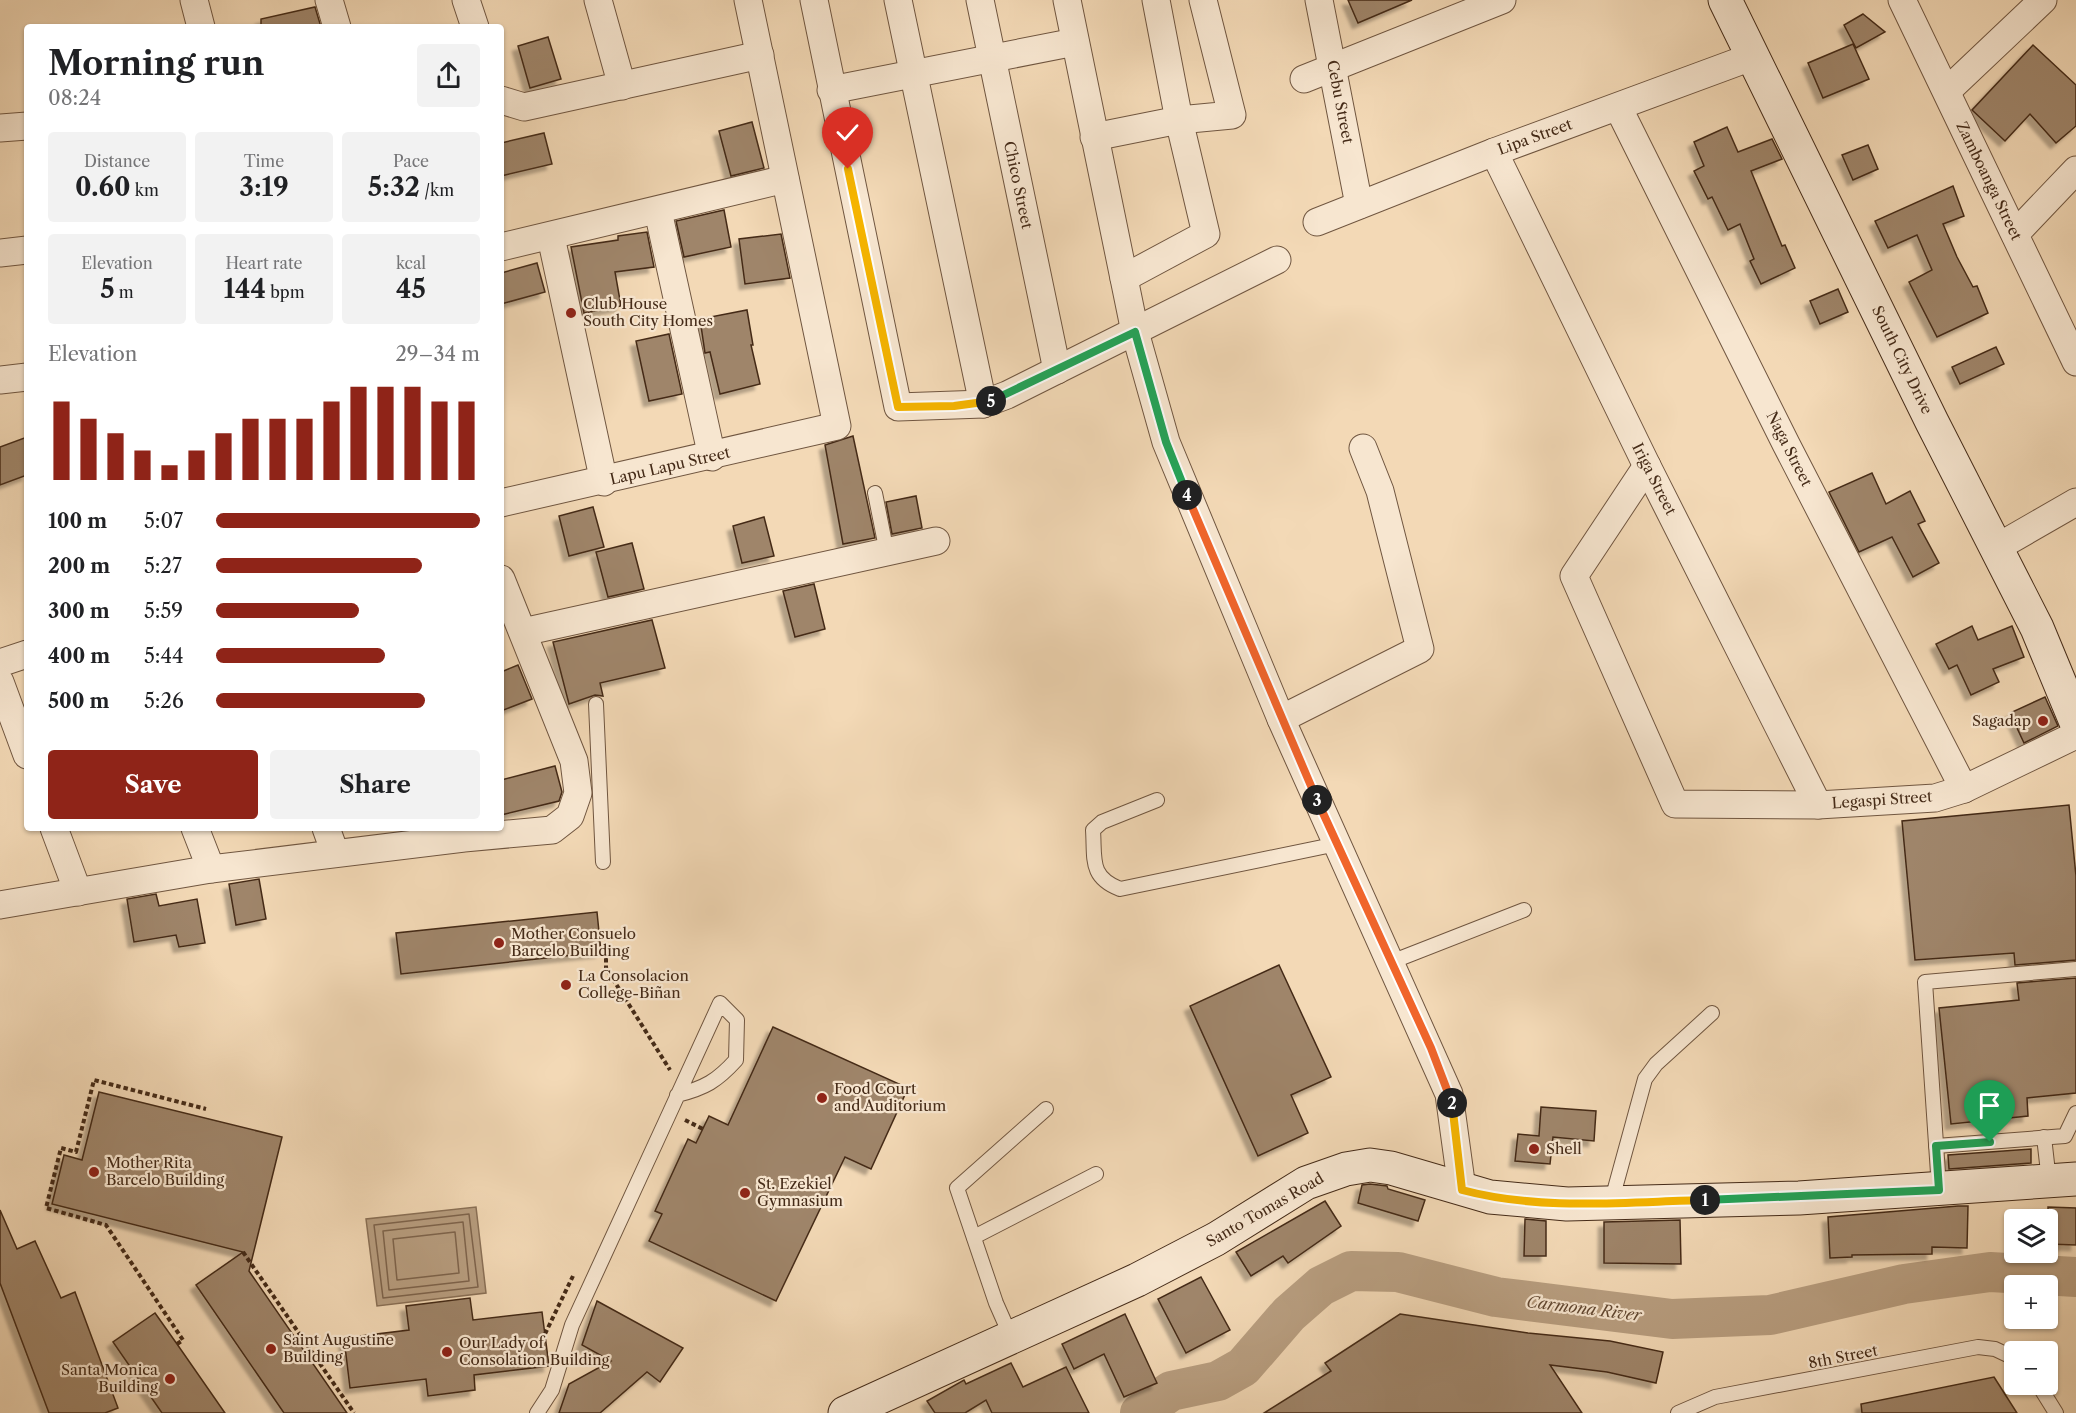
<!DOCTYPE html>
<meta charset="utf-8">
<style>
:root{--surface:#fff;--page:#f2f2f2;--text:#202124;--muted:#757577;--accent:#8f2418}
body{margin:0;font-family:"Libre Caslon Text",serif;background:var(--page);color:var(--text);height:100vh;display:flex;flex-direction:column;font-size:22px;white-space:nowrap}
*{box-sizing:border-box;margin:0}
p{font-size:20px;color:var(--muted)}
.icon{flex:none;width:33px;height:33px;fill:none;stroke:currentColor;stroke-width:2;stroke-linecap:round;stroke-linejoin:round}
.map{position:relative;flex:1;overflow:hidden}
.sheet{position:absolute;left:24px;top:24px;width:480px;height:807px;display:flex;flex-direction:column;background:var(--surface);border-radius:6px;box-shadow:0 2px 4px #0004}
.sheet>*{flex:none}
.fabs{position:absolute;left:2004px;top:1209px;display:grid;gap:12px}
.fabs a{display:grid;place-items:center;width:54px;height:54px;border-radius:6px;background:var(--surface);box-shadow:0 2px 4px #0004;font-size:30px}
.pin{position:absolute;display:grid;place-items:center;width:51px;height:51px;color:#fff;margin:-62px -26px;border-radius:50% 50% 50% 0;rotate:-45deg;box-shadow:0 0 6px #0007}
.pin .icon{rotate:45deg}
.km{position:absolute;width:30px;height:30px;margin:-15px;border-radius:50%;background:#222;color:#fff;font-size:16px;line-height:30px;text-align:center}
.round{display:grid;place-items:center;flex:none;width:63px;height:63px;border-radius:6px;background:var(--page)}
.summary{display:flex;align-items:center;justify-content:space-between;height:102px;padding:0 24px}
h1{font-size:33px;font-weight:700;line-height:45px}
.stats{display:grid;grid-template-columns:repeat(3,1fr);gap:9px;height:102px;padding:6px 24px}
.stats div{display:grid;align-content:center;border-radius:6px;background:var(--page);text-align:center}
.stats b{font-size:26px;font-weight:700}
.stats small{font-size:16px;font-weight:400}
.stats p{font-size:16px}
.chart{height:168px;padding:12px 24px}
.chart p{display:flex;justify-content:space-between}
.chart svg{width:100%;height:108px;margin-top:6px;stroke:var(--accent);stroke-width:6}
.cta{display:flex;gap:12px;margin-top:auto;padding:12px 24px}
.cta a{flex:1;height:69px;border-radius:6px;background:var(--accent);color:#fff;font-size:24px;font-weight:700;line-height:69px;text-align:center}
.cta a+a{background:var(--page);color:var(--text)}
ul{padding:0 24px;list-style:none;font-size:20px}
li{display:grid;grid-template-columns:96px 72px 1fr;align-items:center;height:45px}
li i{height:15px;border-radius:8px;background:var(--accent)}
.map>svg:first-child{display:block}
.water{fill:#b89e80;stroke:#8a7056;stroke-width:1.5}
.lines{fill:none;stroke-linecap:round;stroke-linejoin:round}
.shore{stroke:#7e644c;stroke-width:1.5}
.river{stroke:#b89e80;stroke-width:40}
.building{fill:#9f856a;stroke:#452b18;stroke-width:1.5;filter:url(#shadow)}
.lane-casing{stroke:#705640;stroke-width:16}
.street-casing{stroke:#705640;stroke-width:29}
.secondary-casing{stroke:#452b18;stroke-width:35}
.path{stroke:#452b18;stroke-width:4;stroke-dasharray:4.5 3;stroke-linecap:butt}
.lane{stroke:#f7e6d0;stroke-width:14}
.street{stroke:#f7e6d0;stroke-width:27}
.secondary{stroke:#f7e6d0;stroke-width:33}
.split-1-casing{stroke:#fff;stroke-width:12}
.split-2-casing{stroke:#fff;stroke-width:12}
.split-3-casing{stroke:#fff;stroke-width:12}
.split-4-casing{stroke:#fff;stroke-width:12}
.split-5-casing{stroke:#fff;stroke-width:12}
.split-6-casing{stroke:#fff;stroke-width:12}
.split-1{stroke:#22a559;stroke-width:8}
.split-2{stroke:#f5b400;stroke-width:8}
.split-3{stroke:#f0652b;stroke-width:8}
.split-4{stroke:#f0652b;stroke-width:8}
.split-5{stroke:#22a559;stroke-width:8}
.split-6{stroke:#f5b400;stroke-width:8}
.poi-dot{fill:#8f2418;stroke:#f7e6d0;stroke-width:2}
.labels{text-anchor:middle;stroke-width:4.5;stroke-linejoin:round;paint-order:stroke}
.street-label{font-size:15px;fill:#452b18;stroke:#f7e6d0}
.poi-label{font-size:15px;fill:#452b18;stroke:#f7e6d0;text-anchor:start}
.water-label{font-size:16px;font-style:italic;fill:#624832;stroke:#f7e6d0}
</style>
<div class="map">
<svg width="2076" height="1413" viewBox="0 0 2076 1413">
<defs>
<filter id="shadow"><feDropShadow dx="-5.5" dy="5.5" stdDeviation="1.5" flood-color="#0004"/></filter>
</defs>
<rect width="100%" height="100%" fill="#f3d9b6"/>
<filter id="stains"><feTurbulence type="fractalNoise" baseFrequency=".00333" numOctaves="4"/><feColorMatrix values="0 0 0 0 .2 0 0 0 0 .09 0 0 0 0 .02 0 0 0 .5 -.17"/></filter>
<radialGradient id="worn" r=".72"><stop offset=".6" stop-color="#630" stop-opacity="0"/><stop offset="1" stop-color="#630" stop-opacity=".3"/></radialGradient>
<polygon class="water" points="476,1207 486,1293 377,1306 366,1219"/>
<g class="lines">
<g class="shore">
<polygon points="469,1214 478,1287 383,1298 374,1225"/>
<polygon points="463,1222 469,1281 389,1290 383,1231"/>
<polygon points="455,1232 459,1273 397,1280 393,1239"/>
</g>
<polyline class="river" points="1140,1413 1171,1391 1218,1381 1243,1367 1289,1314 1321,1286 1351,1271 1398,1272 1496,1297 1672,1319 1770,1315 1904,1284 1990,1272 2076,1277"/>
</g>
<g class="building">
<polygon points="1348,0 1412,0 1358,23"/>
<polygon points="315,7 321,27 261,27 261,19"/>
<polygon points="1863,14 1885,32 1856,48 1844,25"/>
<polygon points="548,37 561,79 530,88 518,46"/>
<polygon points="1853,44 1869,79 1823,98 1808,63"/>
<polygon points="2033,45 2076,85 2076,126 2056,143 2030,114 2005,141 1972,110"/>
<polygon points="752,122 764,168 731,176 719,131"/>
<polygon points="1727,127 1738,152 1772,139 1782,159 1751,171 1782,246 1785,245 1795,268 1761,284 1750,261 1754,259 1740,224 1728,230 1712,197 1708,199 1694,171 1704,166 1694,142"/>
<polygon points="544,133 552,164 501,176 501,143"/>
<polygon points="1868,145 1878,169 1853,180 1842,155"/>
<polygon points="1953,186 1964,216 1943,224 1957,257 1973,287 1977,286 1988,313 1937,337 1909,282 1932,270 1917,235 1888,248 1875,221"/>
<polygon points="724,210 731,247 684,257 676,221"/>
<polygon points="647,232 654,267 615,272 621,306 584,313 571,247 618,240 618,236"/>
<polygon points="781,234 790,278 745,284 739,239"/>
<polygon points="537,263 545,292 501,304 501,273"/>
<polygon points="1838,289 1848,312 1820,324 1810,301"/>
<polygon points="747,310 753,345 751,345 760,384 720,394 710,352 705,353 700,319"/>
<polygon points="669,334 682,394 649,401 636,341"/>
<polygon points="1996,347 2004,364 1960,384 1952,367"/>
<polygon points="853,436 875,538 843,544 825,445"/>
<polygon points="27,437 27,475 0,485 0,447"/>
<polygon points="1872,473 1886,504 1910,491 1925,521 1918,524 1939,563 1913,577 1892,537 1859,552 1829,492"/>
<polygon points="916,496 922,528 892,534 886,502"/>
<polygon points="593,507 604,547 569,556 559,516"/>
<polygon points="764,517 774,556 742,563 733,526"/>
<polygon points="632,543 644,589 608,597 596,552"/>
<polygon points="814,584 825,629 795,637 783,591"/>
<polygon points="652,620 665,668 600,683 603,696 595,695 569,704 553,642"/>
<polygon points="1972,626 1978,640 2012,626 2024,657 1993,669 1999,682 1971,695 1957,665 1949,669 1936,644"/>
<polygon points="518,665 532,699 501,711 501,672"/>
<polygon points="2045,697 2058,726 2024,743 2010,713"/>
<polygon points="555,766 562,792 559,801 501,815 501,780"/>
<polygon points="2069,805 2076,876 2076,960 2015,965 2014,953 1915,960 1902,821"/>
<polygon points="259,879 266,919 236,925 229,884"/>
<polygon points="156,894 159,906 197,899 205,943 179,947 176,935 134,942 127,899"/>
<polygon points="597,912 601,952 401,974 396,933"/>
<polygon points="1279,965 1331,1077 1291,1095 1308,1133 1258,1156 1190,1006"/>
<polygon points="2076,978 2076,1093 2027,1098 2028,1116 1951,1124 1939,1008 2019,1000 2017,983"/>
<polygon points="773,1027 908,1088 871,1169 845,1157 776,1301 649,1241 662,1214 655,1211 688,1139 696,1143 709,1116 728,1125"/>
<polygon points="99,1092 282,1137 249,1271 347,1413 284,1413 196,1285 243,1252 52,1204 64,1155 82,1160"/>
<polygon points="1541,1107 1596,1111 1594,1141 1553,1137 1550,1164 1515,1161 1518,1134 1539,1136"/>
<polygon points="2031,1149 2031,1163 1949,1169 1948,1155"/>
<polygon points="1370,1184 1387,1186 1388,1189 1425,1200 1418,1221 1358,1203 1362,1185"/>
<polygon points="1325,1201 1341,1226 1288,1263 1283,1256 1251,1276 1236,1252"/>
<polygon points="1958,1206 1968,1206 1967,1248 1932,1247 1932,1254 1852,1255 1852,1257 1830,1258 1828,1217"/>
<polygon points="2048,1207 2076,1208 2076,1245 2048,1244"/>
<polygon points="0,1210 17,1249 35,1241 61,1298 75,1292 118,1408 105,1413 49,1413 0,1283"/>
<polygon points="1525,1219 1546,1221 1546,1256 1524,1256"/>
<polygon points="1680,1220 1681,1264 1604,1263 1604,1222"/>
<polygon points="1201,1277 1230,1330 1186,1353 1158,1299"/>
<polygon points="470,1298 473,1320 542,1312 549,1366 474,1375 475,1390 428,1396 426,1379 350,1388 344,1338 409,1330 406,1306"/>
<polygon points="597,1301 683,1348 660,1382 647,1372 600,1413 559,1413 569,1384 611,1361 582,1345"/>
<polygon points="155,1313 177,1344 225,1413 162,1413 113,1342"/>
<polygon points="1125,1314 1157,1383 1124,1397 1104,1354 1074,1369 1062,1344"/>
<polygon points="1400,1314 1528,1333 1610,1341 1663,1352 1656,1383 1607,1372 1550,1365 1582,1413 1264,1413 1331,1371 1325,1363"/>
<polygon points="1011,1363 1023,1387 1066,1367 1089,1413 992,1413 986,1400 965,1413 935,1413 927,1401 964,1380 966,1384"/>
<polygon points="1994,1377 2017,1413 1862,1413 1861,1404"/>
</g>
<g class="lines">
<defs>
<g id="lane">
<polyline points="875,493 887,553"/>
<polyline points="596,704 603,862"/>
<path d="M1157,800l-55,22 -9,8c2,29 -4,47 27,59l217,-45"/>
<polyline points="1391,962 1524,910"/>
<polyline points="2044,1137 2049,1181"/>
<polyline points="1936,1146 2065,1136 2076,1113"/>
<polyline points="1939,1188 1925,982 2076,969"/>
<polyline points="1611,1203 1645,1079 1656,1064 1712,1013"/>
<polyline points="974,1237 1096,1174"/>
<polyline points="1011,1337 996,1303 957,1188 1046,1109"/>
<polyline points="2038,1384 2056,1413"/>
<path d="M537,1413l15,-23 20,-65 98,-213 50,-109 17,17 -1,40c-19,21 -31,28 -59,35"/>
<polyline points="1678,1413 1715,1397 1978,1347 1995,1349 2014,1358"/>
</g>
<g id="street">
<polyline points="194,0 201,27"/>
<polyline points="329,0 337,27"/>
<polyline points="466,0 475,27"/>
<polyline points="598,0 622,86"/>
<polyline points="814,0 898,407 983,404 1007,395 1277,260"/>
<polyline points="898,0 983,404"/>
<polyline points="980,0 1057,370"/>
<polyline points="1067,0 1135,332 1166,442 1281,719 1449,1094 1462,1189"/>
<polyline points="1319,0 1359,205"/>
<polyline points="1902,0 2076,362"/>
<polyline points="1304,79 1502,0"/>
<polyline points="831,90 1075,42"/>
<polyline points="1947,91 2043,0"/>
<polyline points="501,100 524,107 760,55"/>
<polyline points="1618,107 1786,444 1964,789"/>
<polyline points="0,128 27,126"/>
<polyline points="1094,137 1179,120 1232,115 1203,0"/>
<polyline points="1494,152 1647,466 1818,805"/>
<polyline points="658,211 712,457"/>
<polyline points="1317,222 1494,152 1754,56"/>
<polyline points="2015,234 2076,170"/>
<polyline points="551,237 604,482"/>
<polyline points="501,247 785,179"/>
<polyline points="0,253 27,250"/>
<polyline points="1124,278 1206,234 1179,120 1156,0"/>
<polyline points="0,380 27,377"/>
<polyline points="1647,466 1574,576 1675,804 1818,805 1935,798 1964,789 2076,735"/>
<polyline points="501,503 837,426 748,0"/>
<polyline points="1996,548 2076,502"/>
<polyline points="523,632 936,541"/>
<polyline points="0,663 27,654"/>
<polyline points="0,682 27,755"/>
<polyline points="1281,719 1420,649 1380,491 1363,448"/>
<polyline points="54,828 78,892"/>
<polyline points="195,828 211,869"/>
<polyline points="326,828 335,853"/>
<polyline points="0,905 211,869 464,838 552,830 570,816 578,793 574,761 501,579"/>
</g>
<g id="secondary">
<polyline points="1725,0 1932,422 2037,628 2076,722"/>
<polyline points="845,1413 1137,1280 1216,1239 1306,1183 1346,1169 1370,1165 1391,1168 1490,1197 1567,1204 1799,1198 2076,1179"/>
</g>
</defs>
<use href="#lane" class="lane-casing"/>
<use href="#street" class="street-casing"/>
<use href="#secondary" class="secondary-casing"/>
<g class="path">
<polyline points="606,943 606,968 670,1070"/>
<polyline points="685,1120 703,1129"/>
<polyline points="243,1252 354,1413"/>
<polyline points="545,1334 573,1276"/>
<polyline points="177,1344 183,1340 106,1225 46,1208 61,1148 76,1152 94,1080 206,1109"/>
</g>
<use href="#lane" class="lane"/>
<use href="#street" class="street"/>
<use href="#secondary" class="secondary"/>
</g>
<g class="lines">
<defs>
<polyline id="split-1" points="1705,1200 1939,1190 1936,1146 1990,1142"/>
<path id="split-2" d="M1452,1103l10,87c79,21 161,12 243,10"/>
<polyline id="split-3" points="1317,800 1431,1048 1452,1103"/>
<polyline id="split-4" points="1187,495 1317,800"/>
<polyline id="split-5" points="991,401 1135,332 1166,442 1187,495"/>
<polyline id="split-6" points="848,169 898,407 954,406 991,401"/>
</defs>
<use href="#split-1" class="split-1-casing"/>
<use href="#split-2" class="split-2-casing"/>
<use href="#split-3" class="split-3-casing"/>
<use href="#split-4" class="split-4-casing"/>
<use href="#split-5" class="split-5-casing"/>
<use href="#split-6" class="split-6-casing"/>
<use href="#split-1" class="split-1"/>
<use href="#split-2" class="split-2"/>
<use href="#split-3" class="split-3"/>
<use href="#split-4" class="split-4"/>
<use href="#split-5" class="split-5"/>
<use href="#split-6" class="split-6"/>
</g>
<g class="poi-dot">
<circle cx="571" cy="313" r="6"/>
<circle cx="2043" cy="721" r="6"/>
<circle cx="499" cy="943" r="6"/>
<circle cx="566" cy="985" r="6"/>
<circle cx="822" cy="1098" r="6"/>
<circle cx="1534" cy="1149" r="6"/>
<circle cx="94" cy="1172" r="6"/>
<circle cx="745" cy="1193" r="6"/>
<circle cx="271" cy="1349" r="6"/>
<circle cx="447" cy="1352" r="6"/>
<circle cx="170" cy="1379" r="6"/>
</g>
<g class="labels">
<g class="street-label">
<text transform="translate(1340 102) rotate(79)" y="5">Cebu Street</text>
<text transform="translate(1535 137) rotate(-20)" y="5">Lipa Street</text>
<text transform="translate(1989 181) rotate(64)" y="5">Zamboanga Street</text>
<text transform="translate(1018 185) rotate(78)" y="5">Chico Street</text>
<text transform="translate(1902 360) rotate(64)" y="5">South City Drive</text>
<text transform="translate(1789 449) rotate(63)" y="5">Naga Street</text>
<text transform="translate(670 466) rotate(-13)" y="5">Lapu Lapu Street</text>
<text transform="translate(1654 479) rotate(63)" y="5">Iriga Street</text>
<text transform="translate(1882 800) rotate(-4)" y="5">Legaspi Street</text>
<text transform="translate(1265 1210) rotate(-30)" y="5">Santo Tomas Road</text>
<text transform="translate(1843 1357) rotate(-11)" y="5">8th Street</text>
</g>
<g class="poi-label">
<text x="583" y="309">Club House<tspan x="583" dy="17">South City Homes</tspan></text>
<text x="2031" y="726" text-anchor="end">Sagadap</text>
<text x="511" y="939">Mother Consuelo<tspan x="511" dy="17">Barcelo Building</tspan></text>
<text x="578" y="981">La Consolacion<tspan x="578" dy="17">College-Biñan</tspan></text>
<text x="834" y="1094">Food Court<tspan x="834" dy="17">and Auditorium</tspan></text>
<text x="1546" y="1154">Shell</text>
<text x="106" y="1168">Mother Rita<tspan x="106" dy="17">Barcelo Building</tspan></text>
<text x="757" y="1189">St. Ezekiel<tspan x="757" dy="17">Gymnasium</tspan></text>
<text x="283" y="1345">Saint Augustine<tspan x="283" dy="17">Building</tspan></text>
<text x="459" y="1348">Our Lady of<tspan x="459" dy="17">Consolation Building</tspan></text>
<text x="158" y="1375" text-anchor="end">Santa Monica<tspan x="158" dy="17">Building</tspan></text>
</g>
<g class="water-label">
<text transform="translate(1584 1308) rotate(7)" y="6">Carmona River</text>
</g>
</g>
<rect width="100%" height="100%" filter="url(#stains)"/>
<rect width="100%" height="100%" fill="url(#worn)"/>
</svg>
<div class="fabs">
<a><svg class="icon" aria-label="layers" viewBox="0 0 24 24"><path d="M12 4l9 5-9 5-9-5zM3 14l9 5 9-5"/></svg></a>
<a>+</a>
<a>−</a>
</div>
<div class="pin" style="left:1990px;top:1142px;background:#1e9e55"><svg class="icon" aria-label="arrive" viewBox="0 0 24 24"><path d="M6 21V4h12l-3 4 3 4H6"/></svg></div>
<div class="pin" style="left:848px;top:169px;background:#d93025"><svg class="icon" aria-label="check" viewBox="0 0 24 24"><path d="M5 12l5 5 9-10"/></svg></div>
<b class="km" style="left:1705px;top:1200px">1</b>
<b class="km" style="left:1452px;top:1103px">2</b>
<b class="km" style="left:1317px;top:800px">3</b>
<b class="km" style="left:1187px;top:495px">4</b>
<b class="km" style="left:991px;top:401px">5</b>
<section class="sheet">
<div class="summary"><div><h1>Morning run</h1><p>08:24</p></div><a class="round"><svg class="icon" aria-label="share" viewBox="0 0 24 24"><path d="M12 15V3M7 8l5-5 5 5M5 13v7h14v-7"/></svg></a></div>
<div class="stats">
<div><p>Distance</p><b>0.60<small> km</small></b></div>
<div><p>Time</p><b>3:19</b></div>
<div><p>Pace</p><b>5:32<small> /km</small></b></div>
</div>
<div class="stats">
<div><p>Elevation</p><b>5<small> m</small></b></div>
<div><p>Heart rate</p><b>144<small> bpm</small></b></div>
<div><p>kcal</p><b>45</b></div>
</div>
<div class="chart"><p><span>Elevation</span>29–34 m</p>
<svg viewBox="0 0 160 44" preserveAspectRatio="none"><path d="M5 44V12M15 44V19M25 44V25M35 44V32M45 44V38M55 44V32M65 44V25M75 44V19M85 44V19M95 44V19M105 44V12M115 44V6M125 44V6M135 44V6M145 44V12M155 44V12"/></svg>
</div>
<ul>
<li><b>100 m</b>5:07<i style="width:100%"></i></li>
<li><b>200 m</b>5:27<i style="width:78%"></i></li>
<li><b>300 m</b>5:59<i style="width:54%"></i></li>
<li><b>400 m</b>5:44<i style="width:64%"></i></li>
<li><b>500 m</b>5:26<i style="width:79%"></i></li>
</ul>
<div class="cta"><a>Save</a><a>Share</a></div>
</section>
</div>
